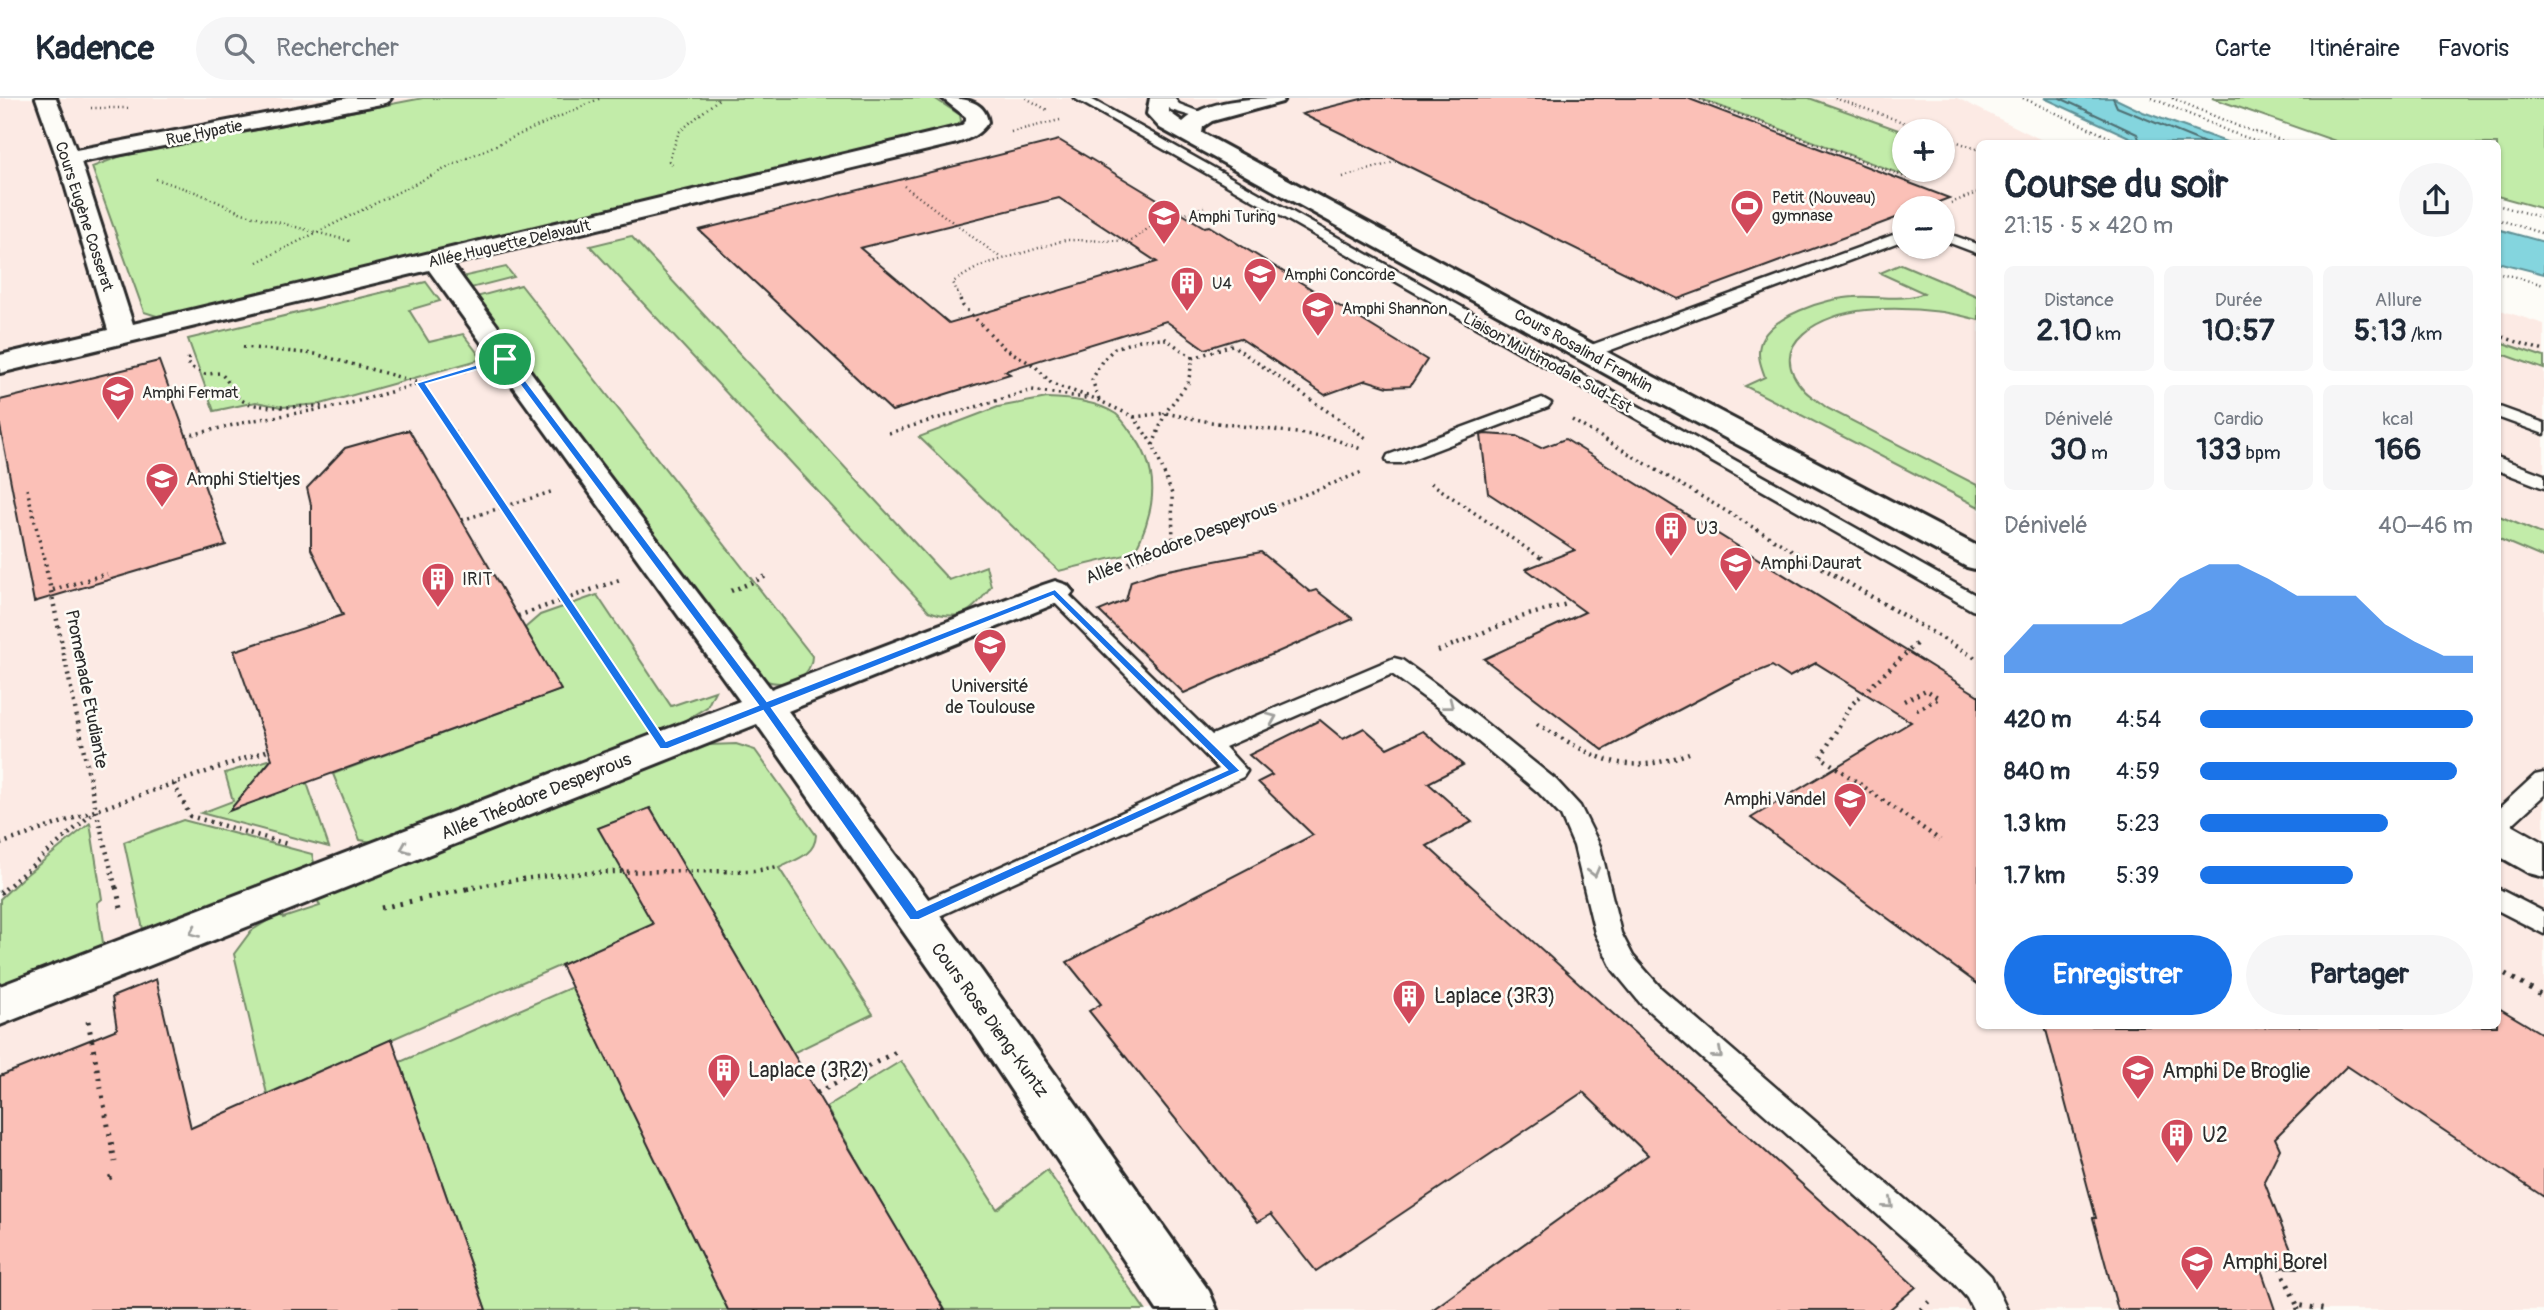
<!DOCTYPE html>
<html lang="fr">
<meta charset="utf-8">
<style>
:root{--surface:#fff;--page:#f6f6f7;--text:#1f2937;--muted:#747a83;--line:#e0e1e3;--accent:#1a73e8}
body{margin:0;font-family:Pangolin,sans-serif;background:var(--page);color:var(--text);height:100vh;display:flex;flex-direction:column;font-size:26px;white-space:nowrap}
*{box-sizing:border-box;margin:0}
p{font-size:23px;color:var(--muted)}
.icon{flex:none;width:38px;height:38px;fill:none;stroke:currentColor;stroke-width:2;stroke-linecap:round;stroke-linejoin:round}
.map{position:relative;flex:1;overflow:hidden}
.details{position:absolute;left:1976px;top:42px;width:525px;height:889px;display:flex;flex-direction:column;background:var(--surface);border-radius:10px;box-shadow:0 2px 5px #0004}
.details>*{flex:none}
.tools{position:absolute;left:1892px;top:21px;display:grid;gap:14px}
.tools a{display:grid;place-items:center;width:63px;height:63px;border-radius:50%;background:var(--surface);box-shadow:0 2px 5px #0004;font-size:35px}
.pin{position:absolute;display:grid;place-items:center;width:60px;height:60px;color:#fff;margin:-30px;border:4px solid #fff;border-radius:50%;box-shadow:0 2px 7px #0007}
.round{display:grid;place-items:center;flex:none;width:74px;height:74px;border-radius:37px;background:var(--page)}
.head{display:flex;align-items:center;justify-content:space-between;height:119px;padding:0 28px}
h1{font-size:38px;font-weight:700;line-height:52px}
.figures{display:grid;grid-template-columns:repeat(3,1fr);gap:10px;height:119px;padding:7px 28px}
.figures div{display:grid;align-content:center;border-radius:10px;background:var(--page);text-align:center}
.figures b{font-size:30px;font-weight:700}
.figures small{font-size:19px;font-weight:400}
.figures p{font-size:19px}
.chart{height:196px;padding:14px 28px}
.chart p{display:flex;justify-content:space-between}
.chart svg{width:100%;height:126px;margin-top:7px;fill:var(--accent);opacity:.7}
.primary-button{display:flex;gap:14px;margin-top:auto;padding:14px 28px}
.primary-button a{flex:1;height:80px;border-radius:42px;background:var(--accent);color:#fff;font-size:28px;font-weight:700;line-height:80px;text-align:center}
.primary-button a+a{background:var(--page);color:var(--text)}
ul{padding:0 28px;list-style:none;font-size:23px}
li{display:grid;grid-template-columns:112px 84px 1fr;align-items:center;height:52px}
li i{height:18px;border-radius:9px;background:var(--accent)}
header{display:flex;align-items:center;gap:42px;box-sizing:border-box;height:98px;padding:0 35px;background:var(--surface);border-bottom:2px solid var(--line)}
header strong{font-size:33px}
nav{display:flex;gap:38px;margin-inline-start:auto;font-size:24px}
.search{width:490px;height:63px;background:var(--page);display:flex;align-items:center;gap:18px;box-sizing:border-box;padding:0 24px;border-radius:38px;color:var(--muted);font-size:26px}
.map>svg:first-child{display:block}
.built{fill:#fceae4;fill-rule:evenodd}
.green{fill:#c2eca9;stroke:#768c6a;stroke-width:2;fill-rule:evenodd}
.water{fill:#84d5de;stroke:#609196;stroke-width:2}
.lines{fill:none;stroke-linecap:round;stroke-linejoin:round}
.shore{stroke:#4f6f73;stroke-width:2}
.building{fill:#fbc0b7;stroke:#2b2b2b;stroke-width:2;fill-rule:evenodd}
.lane-casing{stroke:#2b2b2b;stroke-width:5}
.street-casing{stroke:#2b2b2b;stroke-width:6}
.path-far3{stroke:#2b2b2b;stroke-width:2.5;stroke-dasharray:1 3.5;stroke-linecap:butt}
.path-far2{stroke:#2b2b2b;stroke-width:3.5;stroke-dasharray:2 4.5;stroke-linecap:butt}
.path-far1{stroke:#2b2b2b;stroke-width:4.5;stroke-dasharray:2 5;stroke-linecap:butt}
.path{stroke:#2b2b2b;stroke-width:5;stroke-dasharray:2.5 7;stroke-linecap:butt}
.lane{fill:#fdfcf7;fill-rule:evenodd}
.street{fill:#fdfcf7;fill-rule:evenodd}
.oneway{stroke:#9e9e9b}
.route{fill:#1a73e8;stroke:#fff;stroke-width:2;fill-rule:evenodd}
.labels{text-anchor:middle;stroke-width:5;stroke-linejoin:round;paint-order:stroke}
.far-street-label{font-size:16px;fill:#2b2b2b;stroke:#fdfcf7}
.far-poi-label{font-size:16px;fill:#2b2b2b;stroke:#fdfcf7;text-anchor:start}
.poi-label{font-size:18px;fill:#2b2b2b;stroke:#fdfcf7;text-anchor:start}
.street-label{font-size:18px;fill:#2b2b2b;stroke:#fdfcf7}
.near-poi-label{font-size:21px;fill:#2b2b2b;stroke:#fdfcf7;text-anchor:start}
</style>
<header>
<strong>Kadence</strong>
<div class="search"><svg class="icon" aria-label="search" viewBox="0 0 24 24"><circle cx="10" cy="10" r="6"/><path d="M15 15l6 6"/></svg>Rechercher</div>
<nav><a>Carte</a><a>Itinéraire</a><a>Favoris</a></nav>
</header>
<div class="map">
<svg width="2544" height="1212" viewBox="0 0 2544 1212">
<rect width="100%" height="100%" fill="#fdfcf7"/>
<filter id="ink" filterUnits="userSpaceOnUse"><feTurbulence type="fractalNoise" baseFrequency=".0143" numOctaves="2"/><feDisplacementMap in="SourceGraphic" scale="14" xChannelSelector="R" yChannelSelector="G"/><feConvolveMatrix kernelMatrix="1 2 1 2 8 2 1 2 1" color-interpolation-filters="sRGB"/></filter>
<g filter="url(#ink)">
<path class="built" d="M0,0h1957l91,45 -69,1v882h518v-717l47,15v986h-2544zM1904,33h38v39h-38zM1904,110h38v39h-38z"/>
<g class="green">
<polygon points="423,0 934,0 960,17 961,23 957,29 174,218 160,219 144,214 92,69 121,58"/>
<polygon points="1698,0 1809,0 1904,34 1904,72 1935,72 1911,80"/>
<polygon points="2212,0 2544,0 2544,111 2497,98 2497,46 2341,45"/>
<path d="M631,138l318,344 37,-14 5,20c-17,25 -30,37 -62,25l-339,-365z"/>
<path d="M1901,166l78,33v23c-36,-10 -75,-13 -113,-10 -41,3 -106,33 -61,81 6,6 15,11 22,17l152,78v21l-234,-121 20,-9c-4,-11 -8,-21 -5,-32 8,-29 67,-47 94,-48 22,-2 50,5 70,-4l-44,-20z"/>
<polygon points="506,169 514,179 471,190 461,179"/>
<polygon points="426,184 440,203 409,212 429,244 463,236 482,261 321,306 282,309 256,304 214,313 188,241"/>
<path d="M521,187l291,371c-1,26 -32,33 -52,22l-284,-381z"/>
<polygon points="2497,243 2544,259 2544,271 2497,254"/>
<path d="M1047,300c23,1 49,3 69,16 5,4 10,11 14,17 32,38 26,79 4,122l-75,18 -140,-134 79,-30z"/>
<polygon points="2497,417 2544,437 2544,460 2497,440"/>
<polygon points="597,497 671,608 715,593 707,609 677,627 373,744 360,742 333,676 560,592 525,530 540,517"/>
<path d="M736,646l19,6 61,85c-1,21 -22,25 -37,33l94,146 -80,39 -88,-151 -438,192 -33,-140 17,-23 29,-18 3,5 37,-12 -3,-7 379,-151 13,-3zM650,710l17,29 -51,21 -17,-30z"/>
<polygon points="272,661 261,674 268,698 307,685 329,749 201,715 233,703 225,675"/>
<polygon points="183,722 312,756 315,769 144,836 124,744"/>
<polygon points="90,725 102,801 97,805 104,851 0,892 0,801 21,781"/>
<polygon points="572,889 728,1212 486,1212 400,964"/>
<polygon points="901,963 997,1111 1047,1072 1145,1212 929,1212 940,1205 826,1009"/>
</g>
<g class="water">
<polygon points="2044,0 2114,0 2143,14 2229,45 2142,45"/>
<polygon points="2497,131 2544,144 2544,176 2497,164"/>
</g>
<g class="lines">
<g class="shore">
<polyline points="2060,0 2137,36 2141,46"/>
<polyline points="2113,0 2117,9 2207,46"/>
</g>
</g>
<g class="building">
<polygon points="1365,0 1687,0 1949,100 1923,110 1904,110 1904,117 1678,201 1302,16"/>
<path d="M1059,42l145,87 5,-1 218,134 -17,26 -22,1 -22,-7 -41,15 -85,-57 -35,11 -39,-28 -161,50 5,3 -118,37 -193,-181zM1059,100l98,64 -208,61 -89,-75z"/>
<polygon points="159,263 226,447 34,504 0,328 0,302"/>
<polygon points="409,332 561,592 229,713 272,661 234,553 343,517 311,451 311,407 307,390 345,350"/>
<polygon points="1485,336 1516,338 1541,350 1565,341 1979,598 1979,887 1751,720 1911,624 1816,565 1789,579 1772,568 1734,583 1603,652 1484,561 1585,514 1526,471 1575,452 1488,395 1481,337"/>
<polygon points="1261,454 1310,494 1316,492 1353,521 1184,595 1099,513 1126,502 1131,483 1158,474"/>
<polygon points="1320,622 1343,641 1364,630 1387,650 1423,633 1463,667 1428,685 1472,724 1427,748 1916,1189 1889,1212 1432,1212 1648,1057 1583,994 1316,1173 1271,1116 1258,1124 1089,913 1101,906 1067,864 1313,737 1258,684 1272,677 1249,657"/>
<polygon points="650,710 793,955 945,1212 728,1212 561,867 653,826 598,730"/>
<polygon points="156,881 191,1030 392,941 486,1212 0,1212 0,978 117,931 112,899"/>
<polygon points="2497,909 2544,937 2544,1099 2347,968 2275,1040 2280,1051 2264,1083 2298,1170 2260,1168 2275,1212 2118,1212 2093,1120 2096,1120 2045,928 2497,928"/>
</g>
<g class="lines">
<defs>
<g id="lane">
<polygon points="1074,0 1089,0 1979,499 1979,514 1972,512"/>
<polygon points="1161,0 1174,0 1179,6 1210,18 1204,22 1171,12"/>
<polygon points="1904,133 1904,142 1595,258 1589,259 1581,254 1583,250"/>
<polygon points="1942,133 1979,147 1979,156 1942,142"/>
<polygon points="1542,300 1551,305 1548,309 1402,365 1388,365 1386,361 1388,357"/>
<polygon points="2497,308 2544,325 2544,336 2497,319"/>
<polygon points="2497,359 2544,377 2544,390 2497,372"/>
<polygon points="1055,488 1062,490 1212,637 1394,560 1402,562 1453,599 1556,682 1580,708 1600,748 1621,835 1633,858 1661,890 1974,1161 1991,1178 2007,1212 1973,1212 1967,1200 1952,1183 1641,906 1613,872 1595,835 1574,748 1561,718 1538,694 1437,609 1392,576 1225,649 1247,673 1243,679 924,825 915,828 906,825 902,818 906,811 1219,671 1048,498 1045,494 1048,490"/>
<polygon points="2544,675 2544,697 2506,732 2497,735 2497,712 2535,677"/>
<polygon points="2497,790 2544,814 2544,836 2497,812"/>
</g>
<g id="street">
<path d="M36,0h20l20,52 272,-52h43l-3,4 -7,2 -300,58 52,162 828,-198 5,-5v-4l-24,-19c18,0 43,1 46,24 -9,13 -17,16 -31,21l-505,121 114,156 205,269 272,-104 12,-4 12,4 6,7 -6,7 -279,112 193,259 228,321 8,19h-60l-209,-315 -191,-271 -757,301v-39l740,-285 -311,-431 -429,103v-18l108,-25 -51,-172z"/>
<path d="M1150,0h23l-4,6v8l14,10c24,-23 70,-24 102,-24l-3,4 -70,19 -9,6 -1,6 433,234 344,180v23l-12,-3 -352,-188 -455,-251 -13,-14z"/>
<polygon points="2497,723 2512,727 2544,745 2544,779 2529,775 2497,757"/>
</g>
</defs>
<use href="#lane" class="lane-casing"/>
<use href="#street" class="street-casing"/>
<g class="path-far3">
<polyline points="1026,0 1049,13"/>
<polyline points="1696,0 1910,81"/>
<polyline points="1835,0 1928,33"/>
<polyline points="2023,0 2124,46"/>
<polyline points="2152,0 2230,34 2266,46"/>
<polyline points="2172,0 2240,29 2293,46"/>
<polyline points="91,10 128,10"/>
<polyline points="1011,34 1060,22"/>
<polyline points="1942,38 1979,52"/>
<polyline points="672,67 669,63 679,34 720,0"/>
<polyline points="1343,79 1398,63"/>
<polyline points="156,81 198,95 242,115 350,143"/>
<polyline points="904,88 1001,160"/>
<polyline points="1951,105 1979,94"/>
<polyline points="2497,107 2544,120"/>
<polyline points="2497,121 2544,136"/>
<polyline points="257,164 467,60 601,0"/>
<polyline points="2497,174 2544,187"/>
<polyline points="961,203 953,184 980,168 1065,142 1131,143 1155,125 1204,109"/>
</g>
<g class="path-far2">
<polyline points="960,201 963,208 1004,250 1035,268 1052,286 1099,302"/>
<polyline points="2497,237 2544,253"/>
<polyline points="243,249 315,256 421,285 539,461"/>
<path d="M189,260l-2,2 3,7 15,7 15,-1c10,8 11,19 20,26 15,12 62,7 82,7"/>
<polyline points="1099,301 1092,282 1102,263 1115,250 1140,242 1166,241 1193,260"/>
<polyline points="1098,302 1134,319 1153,347 1172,396 1173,448"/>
<polyline points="1134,319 1165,315 1210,324 1328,339 1361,351"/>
<polyline points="1572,322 1807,461"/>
<polyline points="889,335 1032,292 1086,300"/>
<polyline points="186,338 255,322 341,308 467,272"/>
<polyline points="1153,347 1165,315 1188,285 1193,260 1232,247 1366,340"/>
<polyline points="1431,385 1542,461"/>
<polyline points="27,391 44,461"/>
<polyline points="462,422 554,393"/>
<polyline points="1141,461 1362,374"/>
</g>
<g class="path-far1">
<polyline points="44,459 96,712 116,791"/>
<polyline points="537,459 640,612"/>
<polyline points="1540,459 1546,463"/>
<polyline points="1804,459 1979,562"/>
<polyline points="1096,478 1145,459"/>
<polyline points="53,492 107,476"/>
<polyline points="731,493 769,477"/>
<polyline points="518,518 619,482"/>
<polyline points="1916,546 1851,607 1821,659 1940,742"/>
<polyline points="1438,553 1521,519 1567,506"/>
<polyline points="1904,603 1926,592 1939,600 1917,612"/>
<path d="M1537,626c58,33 85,55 152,29"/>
<polyline points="174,686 190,718 287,746"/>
<polyline points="0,746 269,652"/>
<polyline points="5,791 93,715"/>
<path d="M467,791c95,-22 190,-17 287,-18l24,-4"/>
</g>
<g class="path">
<polyline points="116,789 121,810"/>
<polyline points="0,795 7,789"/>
<polyline points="381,810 475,789"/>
<polyline points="2497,871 2544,899"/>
<polyline points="88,923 115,1064"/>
<polyline points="2255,928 2266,928"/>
<polyline points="817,995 896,954"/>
<polyline points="109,1080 117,1076"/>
<polyline points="2280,1169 2297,1207"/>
<polyline points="1921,1212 1932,1201"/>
<polyline points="2298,1212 2297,1207 2328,1212"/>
</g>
<use href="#lane" class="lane"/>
<use href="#street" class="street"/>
</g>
<defs><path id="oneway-chevron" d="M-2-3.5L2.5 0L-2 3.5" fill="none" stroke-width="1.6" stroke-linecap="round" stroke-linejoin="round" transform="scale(1.75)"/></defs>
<g class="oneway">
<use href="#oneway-chevron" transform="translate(1449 607) rotate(38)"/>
<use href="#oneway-chevron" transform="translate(1272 620) rotate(-23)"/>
<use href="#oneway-chevron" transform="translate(405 750) rotate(158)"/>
<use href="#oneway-chevron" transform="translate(1594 774) rotate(75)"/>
<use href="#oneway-chevron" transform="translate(194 834) rotate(158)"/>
<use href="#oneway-chevron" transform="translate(1718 956) rotate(41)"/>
<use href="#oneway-chevron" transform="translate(1889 1106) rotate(41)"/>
</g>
</g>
<path class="route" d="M502,259h6l259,344 288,-112 186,182 -322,149h-9l-147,-209 -95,38h-8l-244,-366zM503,264l255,343 -92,36 -240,-357zM1053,498l174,174 -310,140 -145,-202z"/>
<defs>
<symbol id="stadium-pin" viewBox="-11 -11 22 30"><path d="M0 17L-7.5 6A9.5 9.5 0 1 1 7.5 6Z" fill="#d1495b" stroke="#fdfcf7"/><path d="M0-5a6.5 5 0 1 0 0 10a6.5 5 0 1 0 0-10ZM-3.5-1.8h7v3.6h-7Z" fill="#fff"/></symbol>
<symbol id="university-pin" viewBox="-11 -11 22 30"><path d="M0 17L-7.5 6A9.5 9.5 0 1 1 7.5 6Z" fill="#d1495b" stroke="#fdfcf7"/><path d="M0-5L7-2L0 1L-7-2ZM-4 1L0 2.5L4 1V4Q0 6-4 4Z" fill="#fff"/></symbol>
<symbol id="building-pin" viewBox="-11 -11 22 30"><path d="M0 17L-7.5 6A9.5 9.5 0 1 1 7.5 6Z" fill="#d1495b" stroke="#fdfcf7"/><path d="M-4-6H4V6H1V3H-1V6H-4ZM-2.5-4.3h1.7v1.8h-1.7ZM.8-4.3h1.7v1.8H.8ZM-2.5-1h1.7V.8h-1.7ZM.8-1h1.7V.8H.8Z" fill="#fff"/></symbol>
</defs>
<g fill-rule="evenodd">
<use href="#stadium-pin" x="1728" y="89" width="38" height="52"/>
<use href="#university-pin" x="1145" y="99" width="38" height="52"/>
<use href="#university-pin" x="1241" y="157" width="38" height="52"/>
<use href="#building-pin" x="1168" y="166" width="38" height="52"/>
<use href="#university-pin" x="1299" y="191" width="38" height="52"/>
<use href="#university-pin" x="99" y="275" width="38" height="52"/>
<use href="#university-pin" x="143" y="362" width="38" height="52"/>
<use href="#building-pin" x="1652" y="411" width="38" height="52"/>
<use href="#university-pin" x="1717" y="446" width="38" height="52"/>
<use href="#building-pin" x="419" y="462" width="38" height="52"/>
<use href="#university-pin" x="971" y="528" width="38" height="52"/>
<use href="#university-pin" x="1831" y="682" width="38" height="52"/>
<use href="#building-pin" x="1390" y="879" width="38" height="52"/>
<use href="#building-pin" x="705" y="953" width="38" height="52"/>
<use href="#university-pin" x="2119" y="954" width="38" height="52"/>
<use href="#building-pin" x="2158" y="1018" width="38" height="52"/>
<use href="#university-pin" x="2178" y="1145" width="38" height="52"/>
</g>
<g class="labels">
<g class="far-street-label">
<text transform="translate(204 34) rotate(-11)" y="6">Rue Hypatie</text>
<text transform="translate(85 118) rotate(72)" y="6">Cours Eugène Cosserat</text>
<text transform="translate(509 145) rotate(-13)" y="6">Allée Huguette Delavault</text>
<text transform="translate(1584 252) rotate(29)" y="6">Cours Rosalind Franklin</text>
<text transform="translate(1548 264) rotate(29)" y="6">Liaison Multimodale Sud-Est</text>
</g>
<g class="far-poi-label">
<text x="1772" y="105">Petit (Nouveau)<tspan x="1772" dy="18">gymnase</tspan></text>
<text x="1188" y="124">Amphi Turing</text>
<text x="1284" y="182">Amphi Concorde</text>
<text x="1212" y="191">U4</text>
<text x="1342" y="216">Amphi Shannon</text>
<text x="142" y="300">Amphi Fermat</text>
</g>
<g class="poi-label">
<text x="186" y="387">Amphi Stieltjes</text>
<text x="1696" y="436">U3</text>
<text x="1760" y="471">Amphi Daurat</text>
<text x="462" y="487">IRIT</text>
<text x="990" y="594" text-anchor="middle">Université<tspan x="990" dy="21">de Toulouse</tspan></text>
<text x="1826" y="707" text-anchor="end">Amphi Vandel</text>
</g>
<g class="street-label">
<text transform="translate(1181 444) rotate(-21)" y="6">Allée Théodore Despeyrous</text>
<text transform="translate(87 591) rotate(79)" y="6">Promenade Etudiante</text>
<text transform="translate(536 698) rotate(-22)" y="6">Allée Théodore Despeyrous</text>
<text transform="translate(990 922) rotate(54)" y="6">Cours Rose Dieng-Kuntz</text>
</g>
<g class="near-poi-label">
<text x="1434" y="905">Laplace (3R3)</text>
<text x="748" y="979">Laplace (3R2)</text>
<text x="2162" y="980">Amphi De Broglie</text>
<text x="2202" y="1044">U2</text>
<text x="2222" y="1171">Amphi Borel</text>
</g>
</g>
</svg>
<div class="tools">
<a>+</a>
<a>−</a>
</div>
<div class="pin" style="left:505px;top:261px;background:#1e9e55"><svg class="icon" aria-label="arrive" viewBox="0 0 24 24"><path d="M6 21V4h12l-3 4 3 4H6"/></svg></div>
<section class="details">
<div class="head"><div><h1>Course du soir</h1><p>21:15 · 5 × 420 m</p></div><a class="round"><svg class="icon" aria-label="share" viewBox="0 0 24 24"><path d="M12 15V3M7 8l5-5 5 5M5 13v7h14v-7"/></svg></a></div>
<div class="figures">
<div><p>Distance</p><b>2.10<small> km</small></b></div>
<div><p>Durée</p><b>10:57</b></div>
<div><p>Allure</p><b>5:13<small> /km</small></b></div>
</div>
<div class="figures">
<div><p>Dénivelé</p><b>30<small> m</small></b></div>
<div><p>Cardio</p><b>133<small> bpm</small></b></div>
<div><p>kcal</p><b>166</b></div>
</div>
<div class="chart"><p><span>Dénivelé</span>40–46 m</p>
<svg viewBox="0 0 160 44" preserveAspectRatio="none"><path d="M0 44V38L10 27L20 27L30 27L40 27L50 22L60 11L70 6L80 6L90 11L100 17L110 17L120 17L130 27L140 33L150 38L160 38V44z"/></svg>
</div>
<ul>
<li><b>420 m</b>4:54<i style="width:100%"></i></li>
<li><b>840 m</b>4:59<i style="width:94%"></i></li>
<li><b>1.3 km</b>5:23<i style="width:69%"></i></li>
<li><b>1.7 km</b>5:39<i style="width:56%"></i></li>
</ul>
<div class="primary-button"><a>Enregistrer</a><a>Partager</a></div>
</section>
</div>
